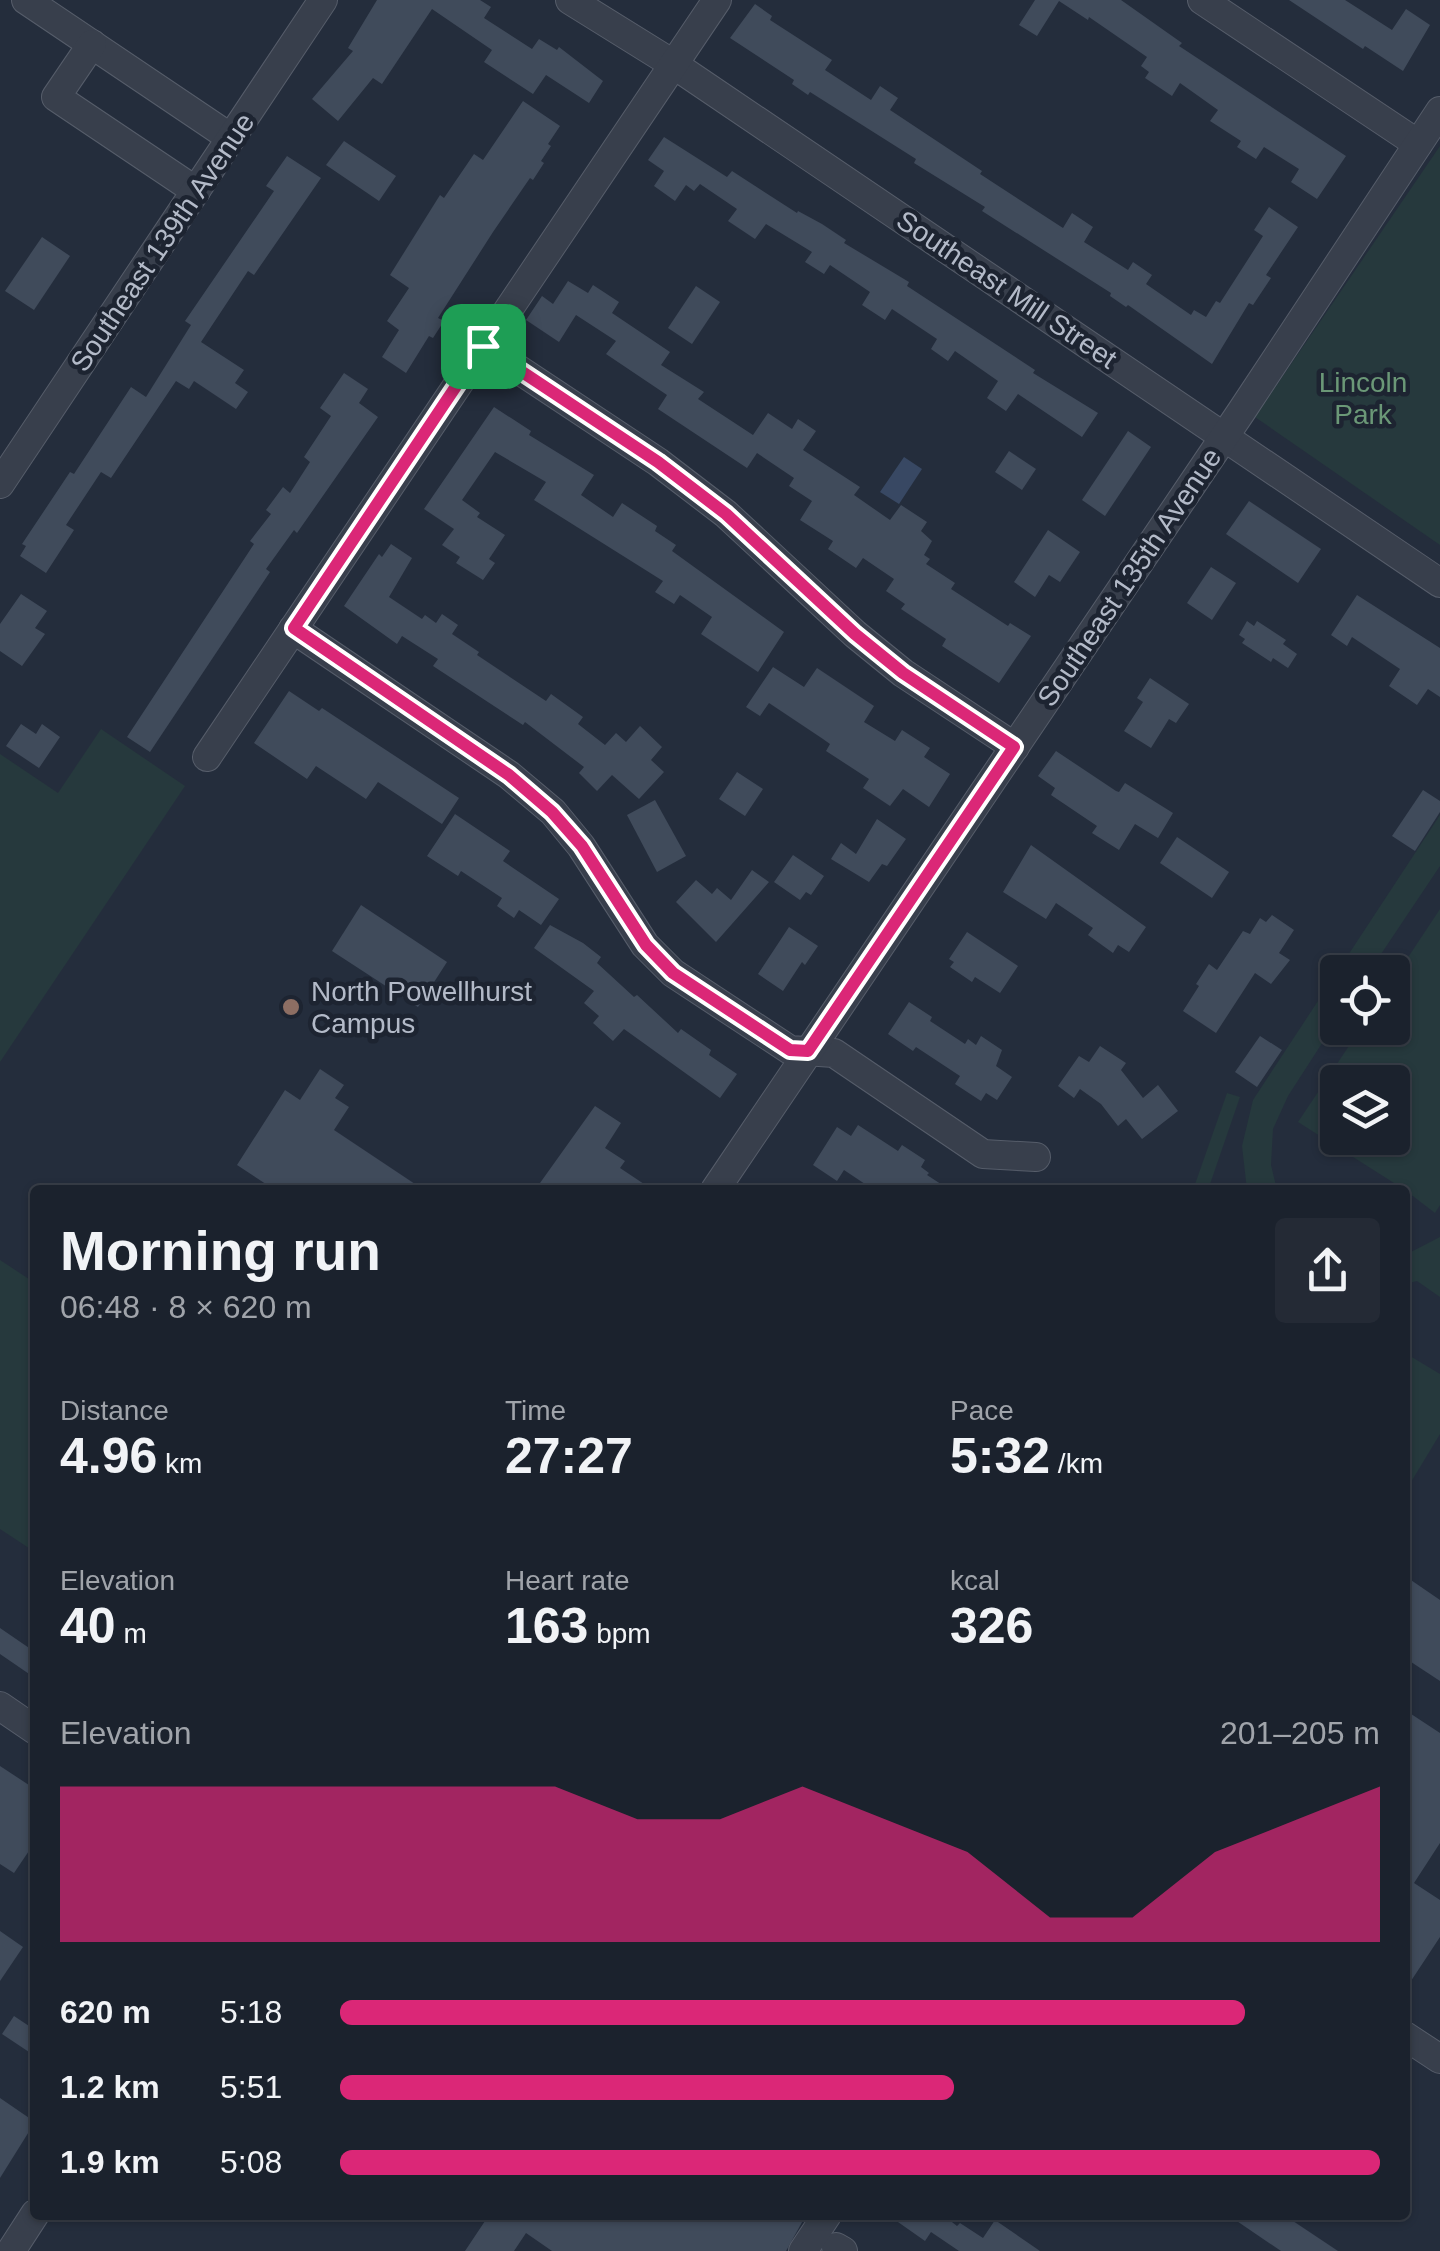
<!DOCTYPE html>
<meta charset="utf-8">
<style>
:root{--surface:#1b222d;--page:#242a35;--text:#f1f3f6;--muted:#a0a4aa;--line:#393f49;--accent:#db2777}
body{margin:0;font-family:Arial,sans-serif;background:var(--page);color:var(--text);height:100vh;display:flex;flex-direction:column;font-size:38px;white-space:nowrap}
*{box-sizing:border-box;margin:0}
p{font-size:32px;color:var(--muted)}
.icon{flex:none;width:55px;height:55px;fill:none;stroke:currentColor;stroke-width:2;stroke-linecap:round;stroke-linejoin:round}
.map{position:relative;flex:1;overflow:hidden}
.details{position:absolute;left:30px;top:1185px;width:1380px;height:1035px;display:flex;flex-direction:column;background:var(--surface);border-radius:10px;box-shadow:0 2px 8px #0004,0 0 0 2px var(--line)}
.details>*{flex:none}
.fabs{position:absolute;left:1320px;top:955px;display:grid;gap:20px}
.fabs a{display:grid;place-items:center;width:90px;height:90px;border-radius:10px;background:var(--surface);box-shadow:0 2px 8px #0004,0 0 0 2px var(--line);font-size:50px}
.pin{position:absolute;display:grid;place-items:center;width:85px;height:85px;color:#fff;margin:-42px;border-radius:20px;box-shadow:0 5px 15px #0006}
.round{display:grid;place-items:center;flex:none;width:105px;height:105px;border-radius:10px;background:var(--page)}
.summary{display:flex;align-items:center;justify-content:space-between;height:170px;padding:0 30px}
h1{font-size:55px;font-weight:700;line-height:75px}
.stats{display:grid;grid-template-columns:repeat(3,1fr);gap:15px;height:170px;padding:10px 30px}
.stats div{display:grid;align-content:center}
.stats b{font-size:50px;font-weight:700}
.stats small{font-size:28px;font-weight:400}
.stats p{font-size:28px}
.chart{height:280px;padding:20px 30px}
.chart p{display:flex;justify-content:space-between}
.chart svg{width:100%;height:180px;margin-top:10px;fill:var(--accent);opacity:.7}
ul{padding:0 30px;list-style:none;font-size:32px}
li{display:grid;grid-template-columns:160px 120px 1fr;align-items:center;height:75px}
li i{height:25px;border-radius:12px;background:var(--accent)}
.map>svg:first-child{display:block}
.green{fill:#26393d;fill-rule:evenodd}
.water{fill:#384863}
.building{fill:#404b5b}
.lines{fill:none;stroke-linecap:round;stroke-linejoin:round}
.minor-casing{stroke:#565d6a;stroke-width:30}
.minor{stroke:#383f4c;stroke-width:28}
.route-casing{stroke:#fff;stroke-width:20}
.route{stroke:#db2777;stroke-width:12}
.education-dot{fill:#8d6e63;stroke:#1d2431;stroke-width:4}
.labels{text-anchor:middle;stroke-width:9;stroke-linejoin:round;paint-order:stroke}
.street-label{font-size:28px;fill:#b3bac8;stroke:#1d2431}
.park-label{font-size:28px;fill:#6b9877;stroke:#1d2431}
.poi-label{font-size:28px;fill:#b3bac8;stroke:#1d2431;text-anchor:start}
</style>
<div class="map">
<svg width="1440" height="2251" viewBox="0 0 1440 2251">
<rect width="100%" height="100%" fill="#242d3c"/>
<g class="green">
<polygon points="1440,146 1440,545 1255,417"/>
<polygon points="101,729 185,786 0,1062 0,754 58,793"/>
<polygon points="1440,815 1440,866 1369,972 1338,972 1337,1020 1288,1096 1273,1129 1271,1165 1277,1190 1247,1190 1242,1146 1253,1100"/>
<path d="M1440,909v296l-5,8 -30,-23 -107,-68 63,-94h31l1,-48zM1338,1082h54v56h-54z"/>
<polygon points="1227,1093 1240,1097 1208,1190 1193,1190"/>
<polygon points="1440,1237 1440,1297 1417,1281 1405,1284 1405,1255"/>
<polygon points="0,1260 35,1283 35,1552 0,1529"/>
<polygon points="1405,1353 1440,1374 1440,1434 1405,1492"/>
</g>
<polygon class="water" points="904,457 922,469 899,504 880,492"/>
<g class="building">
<polygon points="377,0 480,0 491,7 484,18 532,49 539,39 557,50 559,47 603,81 589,103 546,75 533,94 484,62 492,50 432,9 382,84 373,78 338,121 312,99 353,51 348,48"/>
<polygon points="1035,0 1121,0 1182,43 1179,46 1346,156 1317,199 1291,182 1299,169 1264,147 1256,159 1237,147 1241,141 1210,121 1218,110 1180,83 1172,96 1145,78 1149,72 1141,66 1147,57 1089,17 1088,20 1059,1 1037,36 1019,25"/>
<polygon points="1289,0 1345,0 1392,30 1406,9 1430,25 1403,71 1365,46 1363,49"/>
<polygon points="755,4 772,16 770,20 832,60 825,70 871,100 880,86 898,98 890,110 982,171 980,174 1063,228 1072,213 1093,227 1084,242 1128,270 1133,262 1152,275 1146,284 1191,315 1194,310 1206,317 1216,301 1220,303 1263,236 1254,230 1269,207 1298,227 1266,275 1271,278 1253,305 1249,303 1212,364 1128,305 1126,307 1110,296 1111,293 982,211 985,207 914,163 916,159 810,92 808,95 792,84 794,80 730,38"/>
<polygon points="523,101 560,126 548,144 551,146 541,161 544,163 533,180 530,178 493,232 438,318 444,321 433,338 429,336 406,373 382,357 399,330 387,321 409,288 390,275 440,195 444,198 474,154 483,160"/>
<polygon points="664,137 727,177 732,171 797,213 798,211 822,224 846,240 844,243 909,282 907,286 1035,370 1033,373 1098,413 1082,437 1018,394 1006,411 987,398 998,381 955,351 948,361 931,349 937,339 892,309 885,320 862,305 870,292 830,265 824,274 805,262 812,252 766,224 755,239 728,221 737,209 700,184 694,191 686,185 675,201 654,186 664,171 648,160"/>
<polygon points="344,141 396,176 379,201 326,165"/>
<polygon points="287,156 321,178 254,275 248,271 201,342 244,370 235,383 248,392 236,409 194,381 189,389 176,381 111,478 101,472 66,525 74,530 46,573 20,556 26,546 22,544 70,472 74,474 131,387 146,397 191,325 185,321 274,191 266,186"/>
<polygon points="42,237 70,256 34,310 5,291"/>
<polygon points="568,281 588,293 593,285 619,302 612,313 670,352 661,365 704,392 698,399 753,435 768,413 792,429 798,419 816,431 803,450 860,487 854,495 890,520 901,505 927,522 921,531 932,541 924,555 930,559 926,564 955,583 951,589 1008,626 1010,623 1031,636 999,683 942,646 946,639 901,609 905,604 886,591 894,579 863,558 856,568 828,549 833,541 800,520 812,501 789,486 794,478 757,453 747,468 658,409 667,395 606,354 616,341 576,315 559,342 526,320 542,296 553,304"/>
<polygon points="696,286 720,302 692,344 668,328"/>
<polygon points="344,373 368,389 359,403 378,417 297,533 294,530 266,569 270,572 150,752 127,737 254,544 250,541 271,514 266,510 283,487 290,493 310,462 304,457 331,416 320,408"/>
<polygon points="494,407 531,431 529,435 594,475 581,495 613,517 622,503 657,526 655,531 676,545 672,551 784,632 758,672 701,634 712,617 680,595 674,604 655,592 663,581 534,500 546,482 495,452 462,500 480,513 477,517 505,535 489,559 495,563 483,580 456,563 460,557 442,545 454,529 424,509"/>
<polygon points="1128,431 1151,447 1105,516 1082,500"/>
<polygon points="1009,451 1036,469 1022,490 995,472"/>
<polygon points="1249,501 1321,549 1298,583 1226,534"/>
<polygon points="1048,530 1080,552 1060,582 1049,575 1035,597 1014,582"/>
<polygon points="391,544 412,558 389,597 422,619 425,615 436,623 442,614 458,625 452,634 479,652 477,655 546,701 551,694 583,717 578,724 605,745 616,733 626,742 640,726 662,747 651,760 664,772 639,799 612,775 597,791 579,773 584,767 525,722 523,725 433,666 438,659 402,636 397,644 344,606 379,554 382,557"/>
<polygon points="1211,567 1236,583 1212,620 1187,603"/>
<polygon points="21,594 47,611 35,628 45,634 22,666 0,651 0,624"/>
<polygon points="1357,595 1440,648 1440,697 1428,689 1417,705 1389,686 1400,669 1352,637 1347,646 1331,635"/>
<polygon points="1247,621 1254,626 1257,621 1286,640 1283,644 1297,654 1288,668 1273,658 1271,662 1242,643 1245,639 1239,635"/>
<polygon points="773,667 804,687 817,668 874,706 864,722 895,741 902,730 930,748 924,757 950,774 929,807 903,789 890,806 863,788 869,779 826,751 830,744 823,739 769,703 760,716 746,707"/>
<polygon points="1150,678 1189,704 1176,723 1169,719 1151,748 1124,731 1143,702 1137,698"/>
<polygon points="289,691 319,711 322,708 459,798 442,824 378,782 366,799 316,766 307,779 254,743"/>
<polygon points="21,724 36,734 42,724 60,737 39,768 6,746"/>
<polygon points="1056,751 1116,791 1119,792 1125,783 1173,813 1158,838 1135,824 1119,850 1092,833 1097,826 1051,795 1055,788 1038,776"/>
<polygon points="737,772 763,789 745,816 719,799"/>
<polygon points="1423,790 1440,801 1440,812 1415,851 1392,836"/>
<polygon points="655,800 686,856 657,872 627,815"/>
<polygon points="455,814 510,851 503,861 559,899 541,925 519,910 514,918 497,906 502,898 461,871 458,876 427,856"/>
<polygon points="877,819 906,839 887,866 882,864 869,882 831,859 841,843 856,854"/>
<polygon points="1177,837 1229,872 1212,898 1160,863"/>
<polygon points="1031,845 1146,927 1129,952 1118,945 1113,953 1088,935 1093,928 1056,903 1046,919 1003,892"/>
<polygon points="793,855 824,876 811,895 806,892 800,900 774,882"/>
<polygon points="752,870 769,882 716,942 676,902 696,880 712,894 717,888 731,900"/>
<polygon points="361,905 447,962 418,1007 332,951"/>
<polygon points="1272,915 1294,930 1279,953 1290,960 1271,984 1255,973 1216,1033 1183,1011 1199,986 1196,984 1209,964 1217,970 1243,931 1250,934 1260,918 1266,922"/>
<polygon points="550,925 583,943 601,957 597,963 634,997 637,995 678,1033 681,1029 711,1050 709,1055 737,1074 720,1098 624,1029 613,1041 593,1023 599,1016 584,1003 594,991 534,948"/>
<polygon points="789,927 818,946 805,965 802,962 783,991 758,974"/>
<polygon points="967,932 1018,966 1000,993 975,977 972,982 950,967 954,962 949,959"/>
<polygon points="909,1002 932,1017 930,1021 965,1044 968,1039 976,1045 981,1036 1002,1050 996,1066 1012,1077 997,1100 986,1093 981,1101 955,1084 960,1076 916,1047 913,1051 888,1034"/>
<polygon points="1260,1036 1282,1050 1257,1087 1235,1072"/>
<polygon points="1100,1046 1126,1063 1121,1070 1143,1098 1158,1085 1178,1111 1142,1139 1126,1119 1118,1126 1101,1104 1080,1089 1074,1098 1058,1086 1079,1056 1089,1062"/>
<polygon points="320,1069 344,1085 335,1098 349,1107 334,1130 424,1190 275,1190 237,1165 285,1090 300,1100"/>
<polygon points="595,1106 621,1123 605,1148 625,1161 620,1168 653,1190 535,1190"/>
<polygon points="858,1125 898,1151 902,1145 925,1160 921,1167 929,1173 927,1175 950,1190 874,1190 844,1170 837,1181 813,1165 837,1127 851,1136"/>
<polygon points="1405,1576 1440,1600 1440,1681 1405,1658"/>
<polygon points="0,1628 35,1652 35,1678 0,1654"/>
<polygon points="1405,1710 1440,1733 1440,1843 1414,1883 1440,1900 1440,1937 1405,1990"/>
<polygon points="0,1766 35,1789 35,1842 14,1873 0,1864"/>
<polygon points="0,1931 23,1947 0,1981"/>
<polygon points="14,2016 35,2030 35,2056 2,2034"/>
<polygon points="0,2098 35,2122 0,2178"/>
<polygon points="489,2215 806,2215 786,2251 552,2251 526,2233 514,2251 465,2251"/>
<polygon points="888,2215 943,2215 957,2226 960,2223 983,2238 995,2220 1040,2251 959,2251 931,2232 925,2241"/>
<polygon points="1228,2215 1284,2215 1338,2251 1281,2251"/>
</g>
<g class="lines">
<defs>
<g id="minor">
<polyline points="26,0 231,138"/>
<polyline points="570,0 673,64 1440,583"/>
<polyline points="1202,0 1418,144"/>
<polyline points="92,44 56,97 196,191"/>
<polyline points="483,346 658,462 726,514 855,634 903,673 1015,747"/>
<polyline points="0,484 323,0"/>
<polyline points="293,629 509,775 553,812 581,846 645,945 673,973 790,1050 834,1053 983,1154 1036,1157"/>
<polyline points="207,757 717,0"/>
<polyline points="715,1190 1241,412 1440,111"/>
<polyline points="0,1706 35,1730"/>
<polyline points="1405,2036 1440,2059"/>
<polyline points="836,2247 843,2251"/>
<polyline points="11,2251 35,2214"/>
<polyline points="803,2251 827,2215"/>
</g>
</defs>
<use href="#minor" class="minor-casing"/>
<use href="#minor" class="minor"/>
</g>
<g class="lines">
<defs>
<polygon id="route" points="483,346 658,462 726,514 855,634 903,673 1014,747 808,1051 790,1050 673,973 646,945 582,846 552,812 509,775 294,628"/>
</defs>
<use href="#route" class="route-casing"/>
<use href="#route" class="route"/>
</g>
<circle class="education-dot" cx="291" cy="1007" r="10"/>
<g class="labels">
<g class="street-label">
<text transform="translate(162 242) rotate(-56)" y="10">Southeast 139th Avenue</text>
<text transform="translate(1007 289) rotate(34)" y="10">Southeast Mill Street</text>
<text transform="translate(1129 577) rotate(-56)" y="10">Southeast 135th Avenue</text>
</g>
<g class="park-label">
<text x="1363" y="392">Lincoln<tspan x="1363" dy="32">Park</tspan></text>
</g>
<g class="poi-label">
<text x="311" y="1001">North Powellhurst<tspan x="311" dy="32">Campus</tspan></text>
</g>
</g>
</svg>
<div class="fabs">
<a><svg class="icon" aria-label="locate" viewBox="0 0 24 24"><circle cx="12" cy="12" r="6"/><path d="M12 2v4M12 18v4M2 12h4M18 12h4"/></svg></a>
<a><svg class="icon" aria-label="layers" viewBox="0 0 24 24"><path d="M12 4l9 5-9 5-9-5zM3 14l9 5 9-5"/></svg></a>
</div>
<div class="pin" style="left:483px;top:346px;background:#1e9e55"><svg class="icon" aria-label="arrive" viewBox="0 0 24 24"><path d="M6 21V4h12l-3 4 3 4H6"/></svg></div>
<section class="details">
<div class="summary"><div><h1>Morning run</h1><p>06:48 · 8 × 620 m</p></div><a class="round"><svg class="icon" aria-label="share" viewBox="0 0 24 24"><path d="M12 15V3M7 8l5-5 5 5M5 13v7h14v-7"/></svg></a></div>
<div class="stats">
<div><p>Distance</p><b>4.96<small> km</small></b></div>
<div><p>Time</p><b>27:27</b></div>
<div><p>Pace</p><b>5:32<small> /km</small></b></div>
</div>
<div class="stats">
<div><p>Elevation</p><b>40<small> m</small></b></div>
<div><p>Heart rate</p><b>163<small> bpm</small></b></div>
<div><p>kcal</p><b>326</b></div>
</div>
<div class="chart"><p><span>Elevation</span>201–205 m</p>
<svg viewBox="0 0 160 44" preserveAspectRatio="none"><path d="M0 44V6L10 6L20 6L30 6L40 6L50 6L60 6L70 14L80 14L90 6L100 14L110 22L120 38L130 38L140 22L150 14L160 6V44z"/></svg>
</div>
<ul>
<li><b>620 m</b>5:18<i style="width:87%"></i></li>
<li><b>1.2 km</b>5:51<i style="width:59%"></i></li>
<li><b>1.9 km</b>5:08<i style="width:100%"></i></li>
</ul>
</section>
</div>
